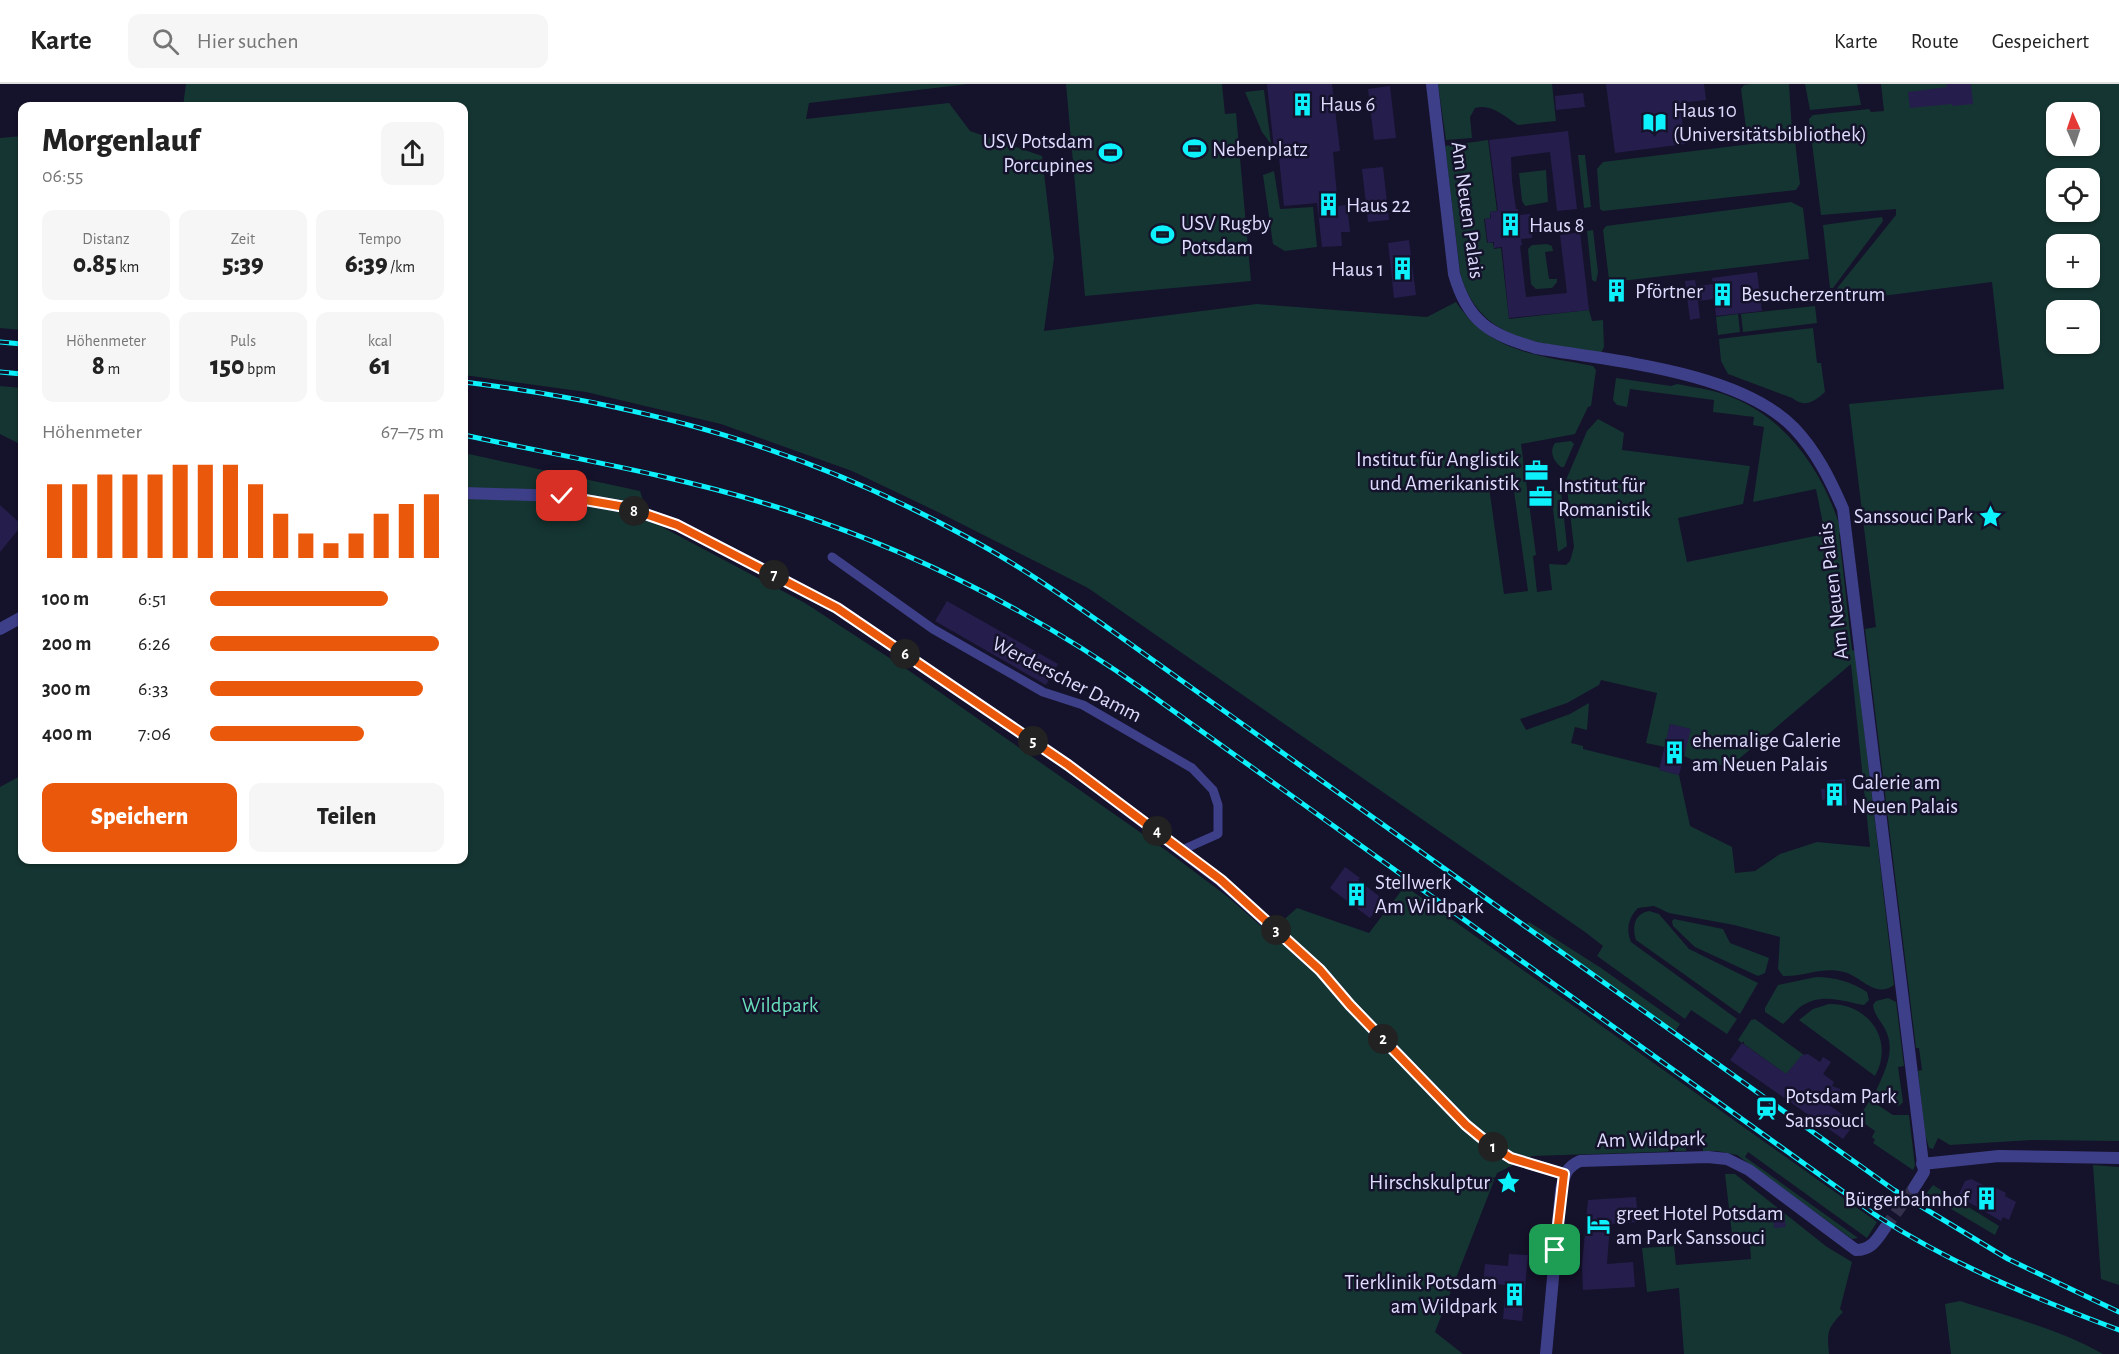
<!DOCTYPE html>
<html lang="de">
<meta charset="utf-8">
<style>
:root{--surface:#fff;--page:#f6f6f6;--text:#222;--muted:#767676;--line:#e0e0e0;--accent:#ea580c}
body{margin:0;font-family:"Alegreya Sans",sans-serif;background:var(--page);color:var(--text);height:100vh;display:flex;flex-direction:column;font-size:22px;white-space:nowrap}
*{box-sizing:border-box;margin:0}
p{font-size:20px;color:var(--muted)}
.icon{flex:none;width:33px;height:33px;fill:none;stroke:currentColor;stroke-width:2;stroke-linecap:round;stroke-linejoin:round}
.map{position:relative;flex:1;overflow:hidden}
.side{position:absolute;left:18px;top:18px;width:450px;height:762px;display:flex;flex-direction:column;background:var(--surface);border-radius:12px;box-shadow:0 2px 4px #0004}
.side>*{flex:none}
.needle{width:39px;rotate:357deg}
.controls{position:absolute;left:2046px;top:18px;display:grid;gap:12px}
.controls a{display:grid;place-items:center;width:54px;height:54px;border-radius:12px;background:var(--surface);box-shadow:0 2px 4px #0004;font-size:30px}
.pin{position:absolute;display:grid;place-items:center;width:51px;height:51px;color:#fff;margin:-26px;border-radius:12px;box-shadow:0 3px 9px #0006}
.km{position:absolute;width:30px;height:30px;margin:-15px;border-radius:50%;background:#222;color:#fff;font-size:16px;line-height:30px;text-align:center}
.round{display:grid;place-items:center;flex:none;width:63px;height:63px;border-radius:12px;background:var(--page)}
.overview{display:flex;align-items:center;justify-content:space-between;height:102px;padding:0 24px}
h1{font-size:33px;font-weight:800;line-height:45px}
.metrics{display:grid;grid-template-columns:repeat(3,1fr);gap:9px;height:102px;padding:6px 24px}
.metrics div{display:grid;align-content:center;border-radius:12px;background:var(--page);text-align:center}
.metrics b{font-size:26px;font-weight:800}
.metrics small{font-size:16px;font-weight:400}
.metrics p{font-size:16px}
.chart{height:168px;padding:12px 24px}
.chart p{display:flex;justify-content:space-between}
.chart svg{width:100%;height:108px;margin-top:6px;stroke:var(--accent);stroke-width:6}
.button{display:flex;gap:12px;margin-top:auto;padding:12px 24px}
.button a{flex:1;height:69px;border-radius:12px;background:var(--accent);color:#fff;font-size:24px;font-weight:800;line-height:69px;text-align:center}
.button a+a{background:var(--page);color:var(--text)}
ul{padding:0 24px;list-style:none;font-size:20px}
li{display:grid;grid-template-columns:96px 72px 1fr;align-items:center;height:45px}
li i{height:15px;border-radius:8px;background:var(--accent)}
header{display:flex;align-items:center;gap:36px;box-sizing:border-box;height:84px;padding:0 30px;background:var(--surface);border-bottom:2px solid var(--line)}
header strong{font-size:28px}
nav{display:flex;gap:33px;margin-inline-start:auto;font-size:21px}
.search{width:420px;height:54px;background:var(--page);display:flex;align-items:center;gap:15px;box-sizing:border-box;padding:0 21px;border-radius:12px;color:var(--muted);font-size:22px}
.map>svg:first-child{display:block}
.green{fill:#153532;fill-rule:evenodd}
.building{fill:#251e4c}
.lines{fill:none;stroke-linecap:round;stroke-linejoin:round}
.tertiary-tunnel{stroke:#33304b;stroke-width:12;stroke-dasharray:12 6;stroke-linecap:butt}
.minor{stroke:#3e3f89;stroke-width:9}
.tertiary{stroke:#3e3f89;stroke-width:12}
.rail-casing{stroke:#0cf1fb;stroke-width:5}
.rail{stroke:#15122b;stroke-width:3;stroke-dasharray:9;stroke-linecap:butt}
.route-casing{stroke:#fff;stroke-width:12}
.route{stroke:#ea580c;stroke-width:8}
.labels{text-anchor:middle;stroke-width:5;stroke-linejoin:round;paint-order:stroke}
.poi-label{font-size:21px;fill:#dedcfe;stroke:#15122b;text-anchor:start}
.street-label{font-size:21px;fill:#dedcfe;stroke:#15122b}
.park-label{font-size:21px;fill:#68dfba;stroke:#15122b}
</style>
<header>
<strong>Karte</strong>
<div class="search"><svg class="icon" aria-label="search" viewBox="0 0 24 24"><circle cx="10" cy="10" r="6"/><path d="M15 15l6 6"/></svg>Hier suchen</div>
<nav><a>Karte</a><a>Route</a><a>Gespeichert</a></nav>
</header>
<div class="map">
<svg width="2119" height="1270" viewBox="0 0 2119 1270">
<rect width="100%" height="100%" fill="#15122b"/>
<g class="green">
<path d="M186,0h782l-159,19 -3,16 143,-16 21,28 72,25 12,102 -10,73 213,-27 170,13 29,-15c34,51 82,53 137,64l3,4 -5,36 -3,1 -13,27 -54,10 15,111 -3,1 4,36 15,-2 -3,-26 17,1 4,-4 4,-14 -8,-67 21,-49 11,-12 26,14 -2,17 128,16 -7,38 -65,14 9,44 138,-28 -9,-45 -63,13 11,-75 -11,-2 1,-8 -41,-5 1,-12 -84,-11 -3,18 -10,-2 -4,-5 3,-22 55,8 6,-2c15,3 32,5 46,10 63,21 101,78 119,139l-3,1 13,116 3,1 39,334c-18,14 -32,-8 -50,-13 -22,-6 -40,5 -61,4l-5,-7 2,-32 -46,-12 -65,-12 -15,-7 -16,2c-10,10 -12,22 -7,34l106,77 -10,15 -36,-24 -6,9 -88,-63 6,-10 -18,-14 -497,-344 -146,-74 -90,-43 -131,-47 -135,-32 -122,-17v-269h-281zM1513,400l15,107 -24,3 -15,-107zM1851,580l19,183 -53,-5 -37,12 -25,17 -20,2 -3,-26 -42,-21 -11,-51 -19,-5v-2l-77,-19v-3l-12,-3 4,-16 12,3 2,-27 -19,11 -44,16 -6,-11 47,-16 32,-18 2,-5 56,13 -11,50 19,4 5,-23 20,5 -6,27c23,11 32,14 56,2z"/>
<polygon points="1066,0 1222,0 1225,30 1236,29 1251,197 1085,212"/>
<path d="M1438,0h114l4,37 -38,4c-14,-9 -27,-22 -43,-17l-5,9 2,21 -26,2z"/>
<polygon points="1751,0 1789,0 1792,47 1747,52 1741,5 1744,1"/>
<polygon points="1805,0 1857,0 1861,21 1810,26"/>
<path d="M1881,0h238v1057l-87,-1 -82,5 -12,-7 -5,11 -4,-1 -4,-14 -7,-63 4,-1 -3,-22h-3l-51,-419 11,-2 -27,-223 155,-15 -12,-107 -157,20 -1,-10 62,-77v-6l-75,6 -12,-96 4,-4 56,-6 2,3 13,-1zM2056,28h34v34h-34zM2056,94h34v34h-34zM2056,160h34v34h-34zM2056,226h34v34h-34z"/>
<polygon points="1263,6 1264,6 1271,60 1262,48 1245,8"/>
<polygon points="22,52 22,246 0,244 0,54"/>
<polygon points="1792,55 1795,57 1800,100 1796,106 1603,127 1600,125 1597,85 1603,78"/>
<path d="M1488,56l9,71 -7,1v6l-6,1 3,24h6l1,6 7,-1 8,71 80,-9 3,11 11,-1 1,27 -3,6c-60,-10 -123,-11 -141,-81l-15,-126z"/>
<polygon points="1578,71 1585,71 1591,123 1584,124"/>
<polygon points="1546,86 1548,118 1525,122 1522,117 1519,89"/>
<polygon points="1274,87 1280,125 1313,123 1317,163 1285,167 1273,160 1263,91"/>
<polygon points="1791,118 1803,124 1809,175 1612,198 1609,196 1603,146 1606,142"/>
<polygon points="1882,133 1883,137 1833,204 1830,204 1823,141"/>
<polygon points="1593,146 1598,188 1596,198 1592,196 1587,147"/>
<polygon points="1547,160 1552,162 1553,167 1545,168 1549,195 1557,195 1557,198 1552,204 1536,205 1531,200 1528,165 1532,161"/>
<polygon points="1815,222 1817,239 1743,248 1741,230"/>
<polygon points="1738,230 1740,248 1718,251 1716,233"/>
<path d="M1813,244l4,35h4l4,29c-11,10 -20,16 -33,6l-64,-24 -7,-13 -2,-22z"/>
<polygon points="0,302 22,304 22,361 0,350"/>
<path d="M1571,357l3,3 -10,23h-3c-8,-6 -12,-16 -6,-24z"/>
<polygon points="464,369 640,407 649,436 805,519 908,586 1167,767 1228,813 1269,849 1297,824 1369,849 1405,802 1877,1138 1867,1154 1748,1068 1745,1073 1858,1154 1852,1155 1737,1071 1717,1067 1703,1067 1702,1051 1686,1051 1686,1067 1532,1072 1497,1089 1435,1248 1463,1270 0,1270 0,703 22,691 22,776 464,776"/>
<polygon points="1561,406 1567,462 1558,468 1551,407"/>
<path d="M1649,827l10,3 30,35 69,34 -18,31 -104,-74c-4,-13 -2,-26 13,-29z"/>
<polygon points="1674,835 1723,845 1730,859 1769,874 1765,889 1758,892 1695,863 1673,842 1672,837"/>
<polygon points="1529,838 1601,884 1680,940 1674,949 1527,840"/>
<path d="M1816,893c18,0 36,5 51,15l2,8 -5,5c-22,-4 -43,-13 -64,2 -6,5 -11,12 -17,17l-18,-12v-4l13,-23z"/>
<path d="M1888,914l8,4 8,64 -6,1 5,35 -4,4 -7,-2 -16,-13c9,-20 21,-42 8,-64 -5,-8 -10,-13 -11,-22l3,-4z"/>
<path d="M1829,920c39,-1 66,36 46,72l-76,-56 14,-11z"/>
<polygon points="1755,935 1804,971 1786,990 1744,960 1744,957 1742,959 1738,956 1751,936"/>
<polygon points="1870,1016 1893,1031 1909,1031 1915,1082 1913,1086 1873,1059 1875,1056 1872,1053 1875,1047 1858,1035"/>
<polygon points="2093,1081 2119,1083 2119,1201 2101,1195"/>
<path d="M1725,1090h10l92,73 25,15 -12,47 3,3c-16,17 -16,19 -14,42h-145l-5,-66 -32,4 -5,-44 32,-2 2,19 75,-6 -2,-27 -17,2z"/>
<polygon points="1933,1101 1999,1142 1995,1151 1926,1110"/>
<path d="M1960,1217c47,15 99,28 143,53h-152l-6,-50z"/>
</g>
<g class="building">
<polygon points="1267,0 1332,0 1340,67 1333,68 1338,122 1347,121 1350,148 1341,148 1342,162 1322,163 1317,119 1284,122 1279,74 1275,74"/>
<polygon points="1606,0 1704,0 1706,16 1680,19 1685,60 1615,69"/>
<polygon points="1946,0 1971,0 1973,20 1952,22 1952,20 1910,24 1908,8 1947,3"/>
<polygon points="1390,2 1396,54 1374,56 1368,5"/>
<polygon points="1583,9 1585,23 1556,26 1555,12"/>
<polygon points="1568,47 1577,125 1557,127 1550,68 1511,73 1512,97 1516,125 1518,125 1519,131 1530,130 1530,135 1535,135 1537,148 1532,148 1532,154 1521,155 1522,161 1520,162 1526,213 1567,209 1560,151 1580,148 1589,226 1509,234 1502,163 1494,164 1494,158 1488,159 1487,153 1485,135 1491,134 1490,128 1498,127 1489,56"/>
<polygon points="1383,83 1389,136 1368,138 1362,85"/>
<polygon points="1409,156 1416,211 1394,214 1388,159"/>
<polygon points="1757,188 1762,227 1716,232 1714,215 1698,217 1700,234 1690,236 1685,197 1695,196 1696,202 1713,200 1712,194"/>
<polygon points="0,421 22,441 0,468"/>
<polygon points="947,517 1058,580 1046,601 935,537"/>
<polygon points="1670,640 1691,645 1679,691 1659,686"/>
<polygon points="1845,695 1847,721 1828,723 1827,715 1822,716 1821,705 1826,705 1826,697"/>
<polygon points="1345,783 1360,794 1358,796 1384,816 1370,834 1330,804"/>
<polygon points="1742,959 1786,990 1802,971 1808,970 1820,978 1823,973 1831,978 1823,990 1834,998 1832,1002 1840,1005 1841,1010 1839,1014 1820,1015 1855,1039 1843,1055 1730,976"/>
<polygon points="1971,1095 1991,1105 1992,1102 2006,1109 2005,1112 2016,1118 2009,1136 2003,1133 2001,1137 1958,1112 1965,1097"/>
<polygon points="1636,1113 1638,1138 1610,1140 1607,1180 1633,1178 1635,1203 1583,1206 1582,1181 1588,1116"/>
<polygon points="1784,1129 1786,1143 1774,1144 1773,1130"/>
<polygon points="1509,1170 1528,1171 1522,1237 1503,1235 1506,1201 1483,1199 1485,1180 1508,1182"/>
</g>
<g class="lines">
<polyline class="tertiary-tunnel" points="1885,1144 1914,1104"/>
<polyline class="minor" points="832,473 933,545 1043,608 1083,621 1192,684 1213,706 1218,721 1218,750 1182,766"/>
<g class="tertiary">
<path d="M1432,0l22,190c14,49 36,60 82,74 76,13 203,23 258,80 22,23 36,51 49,81l81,663 -10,16"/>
<polyline points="464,409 562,412 625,423 677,441 837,524 1068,681 1220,796 1320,886 1350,921 1466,1041 1489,1060 1511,1074 1564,1090"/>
<polyline points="0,545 22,533"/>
<polyline points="1922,1080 1999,1072 2119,1074"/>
<path d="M1546,1270l15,-164c3,-14 5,-23 19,-29l128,-4 19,2 22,11 107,80c16,0 21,-11 29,-22"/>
</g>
<defs>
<g id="rail">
<polyline points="0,258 22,260"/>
<polyline points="0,288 22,290"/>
<path d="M464,298c180,22 339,66 499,153 53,28 103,63 152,98l779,557 114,69 111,53"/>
<path d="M464,351c101,22 206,39 306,70 134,41 263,106 377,187l730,524c76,49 157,82 242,114"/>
</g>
</defs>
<use href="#rail" class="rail-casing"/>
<use href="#rail" class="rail"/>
</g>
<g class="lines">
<defs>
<polyline id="route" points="562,412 625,423 677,441 837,524 1068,681 1221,796 1320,886 1350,921 1466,1041 1489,1060 1511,1074 1564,1090 1555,1166"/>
</defs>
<use href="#route" class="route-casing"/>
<use href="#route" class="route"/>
</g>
<defs>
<symbol id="building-bare" viewBox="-9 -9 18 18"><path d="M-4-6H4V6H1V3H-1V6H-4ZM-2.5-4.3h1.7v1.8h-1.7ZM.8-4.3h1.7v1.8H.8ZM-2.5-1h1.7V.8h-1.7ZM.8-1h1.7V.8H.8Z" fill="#0cf1fb" stroke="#15122b" stroke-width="2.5" paint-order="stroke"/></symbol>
<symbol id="library-bare" viewBox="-9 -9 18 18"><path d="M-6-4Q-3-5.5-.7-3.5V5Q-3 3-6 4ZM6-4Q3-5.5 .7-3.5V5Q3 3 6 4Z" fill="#0cf1fb" stroke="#15122b" stroke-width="2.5" paint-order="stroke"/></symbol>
<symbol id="stadium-bare" viewBox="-9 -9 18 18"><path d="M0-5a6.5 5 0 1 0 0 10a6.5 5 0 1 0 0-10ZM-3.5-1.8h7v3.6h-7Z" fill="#0cf1fb" stroke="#15122b" stroke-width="2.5" paint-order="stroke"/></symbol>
<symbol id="office-bare" viewBox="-9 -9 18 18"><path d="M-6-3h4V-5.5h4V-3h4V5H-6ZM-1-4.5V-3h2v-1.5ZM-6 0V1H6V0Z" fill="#0cf1fb" stroke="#15122b" stroke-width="2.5" paint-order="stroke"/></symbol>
<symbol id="sight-bare" viewBox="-9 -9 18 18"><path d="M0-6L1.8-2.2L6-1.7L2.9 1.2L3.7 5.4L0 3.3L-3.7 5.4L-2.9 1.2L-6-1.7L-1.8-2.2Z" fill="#0cf1fb" stroke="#15122b" stroke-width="2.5" paint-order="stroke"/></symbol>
<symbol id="station-bare" viewBox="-9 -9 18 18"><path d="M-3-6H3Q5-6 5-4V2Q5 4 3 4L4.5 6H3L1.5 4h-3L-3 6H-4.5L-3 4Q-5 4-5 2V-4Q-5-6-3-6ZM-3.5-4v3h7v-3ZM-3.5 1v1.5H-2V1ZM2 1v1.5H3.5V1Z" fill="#0cf1fb" stroke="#15122b" stroke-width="2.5" paint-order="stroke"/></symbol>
<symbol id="hotel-bare" viewBox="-9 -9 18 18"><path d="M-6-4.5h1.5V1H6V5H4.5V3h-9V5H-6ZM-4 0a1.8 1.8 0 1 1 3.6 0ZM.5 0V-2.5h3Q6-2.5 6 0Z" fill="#0cf1fb" stroke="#15122b" stroke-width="2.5" paint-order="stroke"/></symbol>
</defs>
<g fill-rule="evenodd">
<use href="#building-bare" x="1286" y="4" width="33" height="33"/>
<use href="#library-bare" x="1638" y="22" width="33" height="33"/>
<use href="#stadium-bare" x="1178" y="48" width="33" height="33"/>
<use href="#stadium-bare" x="1094" y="52" width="33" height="33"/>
<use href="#building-bare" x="1312" y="104" width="33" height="33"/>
<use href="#building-bare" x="1494" y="124" width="33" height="33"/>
<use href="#stadium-bare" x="1146" y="134" width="33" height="33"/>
<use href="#building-bare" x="1386" y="168" width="33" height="33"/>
<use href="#building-bare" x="1600" y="190" width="33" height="33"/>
<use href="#building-bare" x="1706" y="194" width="33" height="33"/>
<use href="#office-bare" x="1520" y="370" width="33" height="33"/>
<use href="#office-bare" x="1524" y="396" width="33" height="33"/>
<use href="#sight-bare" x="1974" y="416" width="33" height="33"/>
<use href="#building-bare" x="1658" y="652" width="33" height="33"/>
<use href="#building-bare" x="1818" y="694" width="33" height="33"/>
<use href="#building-bare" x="1340" y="794" width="33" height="33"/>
<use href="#station-bare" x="1750" y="1008" width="33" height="33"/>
<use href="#sight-bare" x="1492" y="1082" width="33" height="33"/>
<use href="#building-bare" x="1970" y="1098" width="33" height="33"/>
<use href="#hotel-bare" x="1582" y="1124" width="33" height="33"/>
<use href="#building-bare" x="1498" y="1194" width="33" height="33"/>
</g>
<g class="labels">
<g class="poi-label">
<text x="1320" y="27">Haus 6</text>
<text x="1673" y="33">Haus 10<tspan x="1673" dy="24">(Universitätsbibliothek)</tspan></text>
<text x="1093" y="64" text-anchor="end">USV Potsdam<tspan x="1093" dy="24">Porcupines</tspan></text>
<text x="1212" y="72">Nebenplatz</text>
<text x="1346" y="128">Haus 22</text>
<text x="1181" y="146">USV Rugby<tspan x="1181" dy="24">Potsdam</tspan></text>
<text x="1529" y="148">Haus 8</text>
<text x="1384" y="192" text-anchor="end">Haus 1</text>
<text x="1635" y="214">Pförtner</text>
<text x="1741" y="217">Besucherzentrum</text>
<text x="1519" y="382" text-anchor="end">Institut für Anglistik<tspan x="1519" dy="24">und Amerikanistik</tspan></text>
<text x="1558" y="408">Institut für<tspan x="1558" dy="24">Romanistik</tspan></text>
<text x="1973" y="439" text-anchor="end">Sanssouci Park</text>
<text x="1692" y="663">ehemalige Galerie<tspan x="1692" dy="24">am Neuen Palais</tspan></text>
<text x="1852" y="705">Galerie am<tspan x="1852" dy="24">Neuen Palais</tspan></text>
<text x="1375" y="805">Stellwerk<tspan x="1375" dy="24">Am Wildpark</tspan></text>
<text x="1785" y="1019">Potsdam Park<tspan x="1785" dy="24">Sanssouci</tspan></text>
<text x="1490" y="1105" text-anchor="end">Hirschskulptur</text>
<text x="1969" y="1122" text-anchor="end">Bürgerbahnhof</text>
<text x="1616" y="1136">greet Hotel Potsdam<tspan x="1616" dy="24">am Park Sanssouci</tspan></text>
<text x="1497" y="1205" text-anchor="end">Tierklinik Potsdam<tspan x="1497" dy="24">am Wildpark</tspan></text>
</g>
<g class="street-label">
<text transform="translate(1468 126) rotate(82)" y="7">Am Neuen Palais</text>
<text transform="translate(1833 507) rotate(-97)" y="7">Am Neuen Palais</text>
<text transform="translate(1067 595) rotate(27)" y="7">Werderscher Damm</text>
<text transform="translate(1651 1055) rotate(-1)" y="7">Am Wildpark</text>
</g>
<g class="park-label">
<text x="780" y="928">Wildpark</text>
</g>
</g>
</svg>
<div class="controls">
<a><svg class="needle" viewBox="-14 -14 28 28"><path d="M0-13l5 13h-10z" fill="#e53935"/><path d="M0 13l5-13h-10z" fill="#767676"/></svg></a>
<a><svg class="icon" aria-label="locate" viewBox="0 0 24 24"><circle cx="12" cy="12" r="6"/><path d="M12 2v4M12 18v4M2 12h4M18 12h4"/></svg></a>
<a>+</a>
<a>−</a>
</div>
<div class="pin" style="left:1555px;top:1166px;background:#1e9e55"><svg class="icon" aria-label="arrive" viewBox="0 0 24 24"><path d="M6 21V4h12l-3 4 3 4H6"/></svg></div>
<div class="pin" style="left:562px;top:412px;background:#d93025"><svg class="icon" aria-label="check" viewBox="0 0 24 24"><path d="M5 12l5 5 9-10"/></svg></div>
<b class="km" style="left:1493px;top:1063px">1</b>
<b class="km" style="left:1383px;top:955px">2</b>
<b class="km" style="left:1276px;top:846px">3</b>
<b class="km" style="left:1157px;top:747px">4</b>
<b class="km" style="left:1033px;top:657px">5</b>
<b class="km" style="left:905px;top:570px">6</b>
<b class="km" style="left:774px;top:491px">7</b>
<b class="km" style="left:634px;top:427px">8</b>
<section class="side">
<div class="overview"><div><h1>Morgenlauf</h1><p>06:55</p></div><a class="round"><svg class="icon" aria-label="share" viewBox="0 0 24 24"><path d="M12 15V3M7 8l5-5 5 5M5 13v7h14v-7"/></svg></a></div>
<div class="metrics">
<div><p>Distanz</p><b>0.85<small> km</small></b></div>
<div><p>Zeit</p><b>5:39</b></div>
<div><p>Tempo</p><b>6:39<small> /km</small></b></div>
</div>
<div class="metrics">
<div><p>Höhenmeter</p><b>8<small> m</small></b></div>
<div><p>Puls</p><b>150<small> bpm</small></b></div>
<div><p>kcal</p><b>61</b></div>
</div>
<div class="chart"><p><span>Höhenmeter</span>67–75 m</p>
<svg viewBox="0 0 160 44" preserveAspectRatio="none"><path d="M5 44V14M15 44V14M25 44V10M35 44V10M45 44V10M55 44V6M65 44V6M75 44V6M85 44V14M95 44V26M105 44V34M115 44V38M125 44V34M135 44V26M145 44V22M155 44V18"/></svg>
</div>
<ul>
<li><b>100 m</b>6:51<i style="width:76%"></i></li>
<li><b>200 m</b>6:26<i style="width:98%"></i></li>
<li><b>300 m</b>6:33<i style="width:91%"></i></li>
<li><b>400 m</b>7:06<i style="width:66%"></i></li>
</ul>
<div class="button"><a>Speichern</a><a>Teilen</a></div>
</section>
</div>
